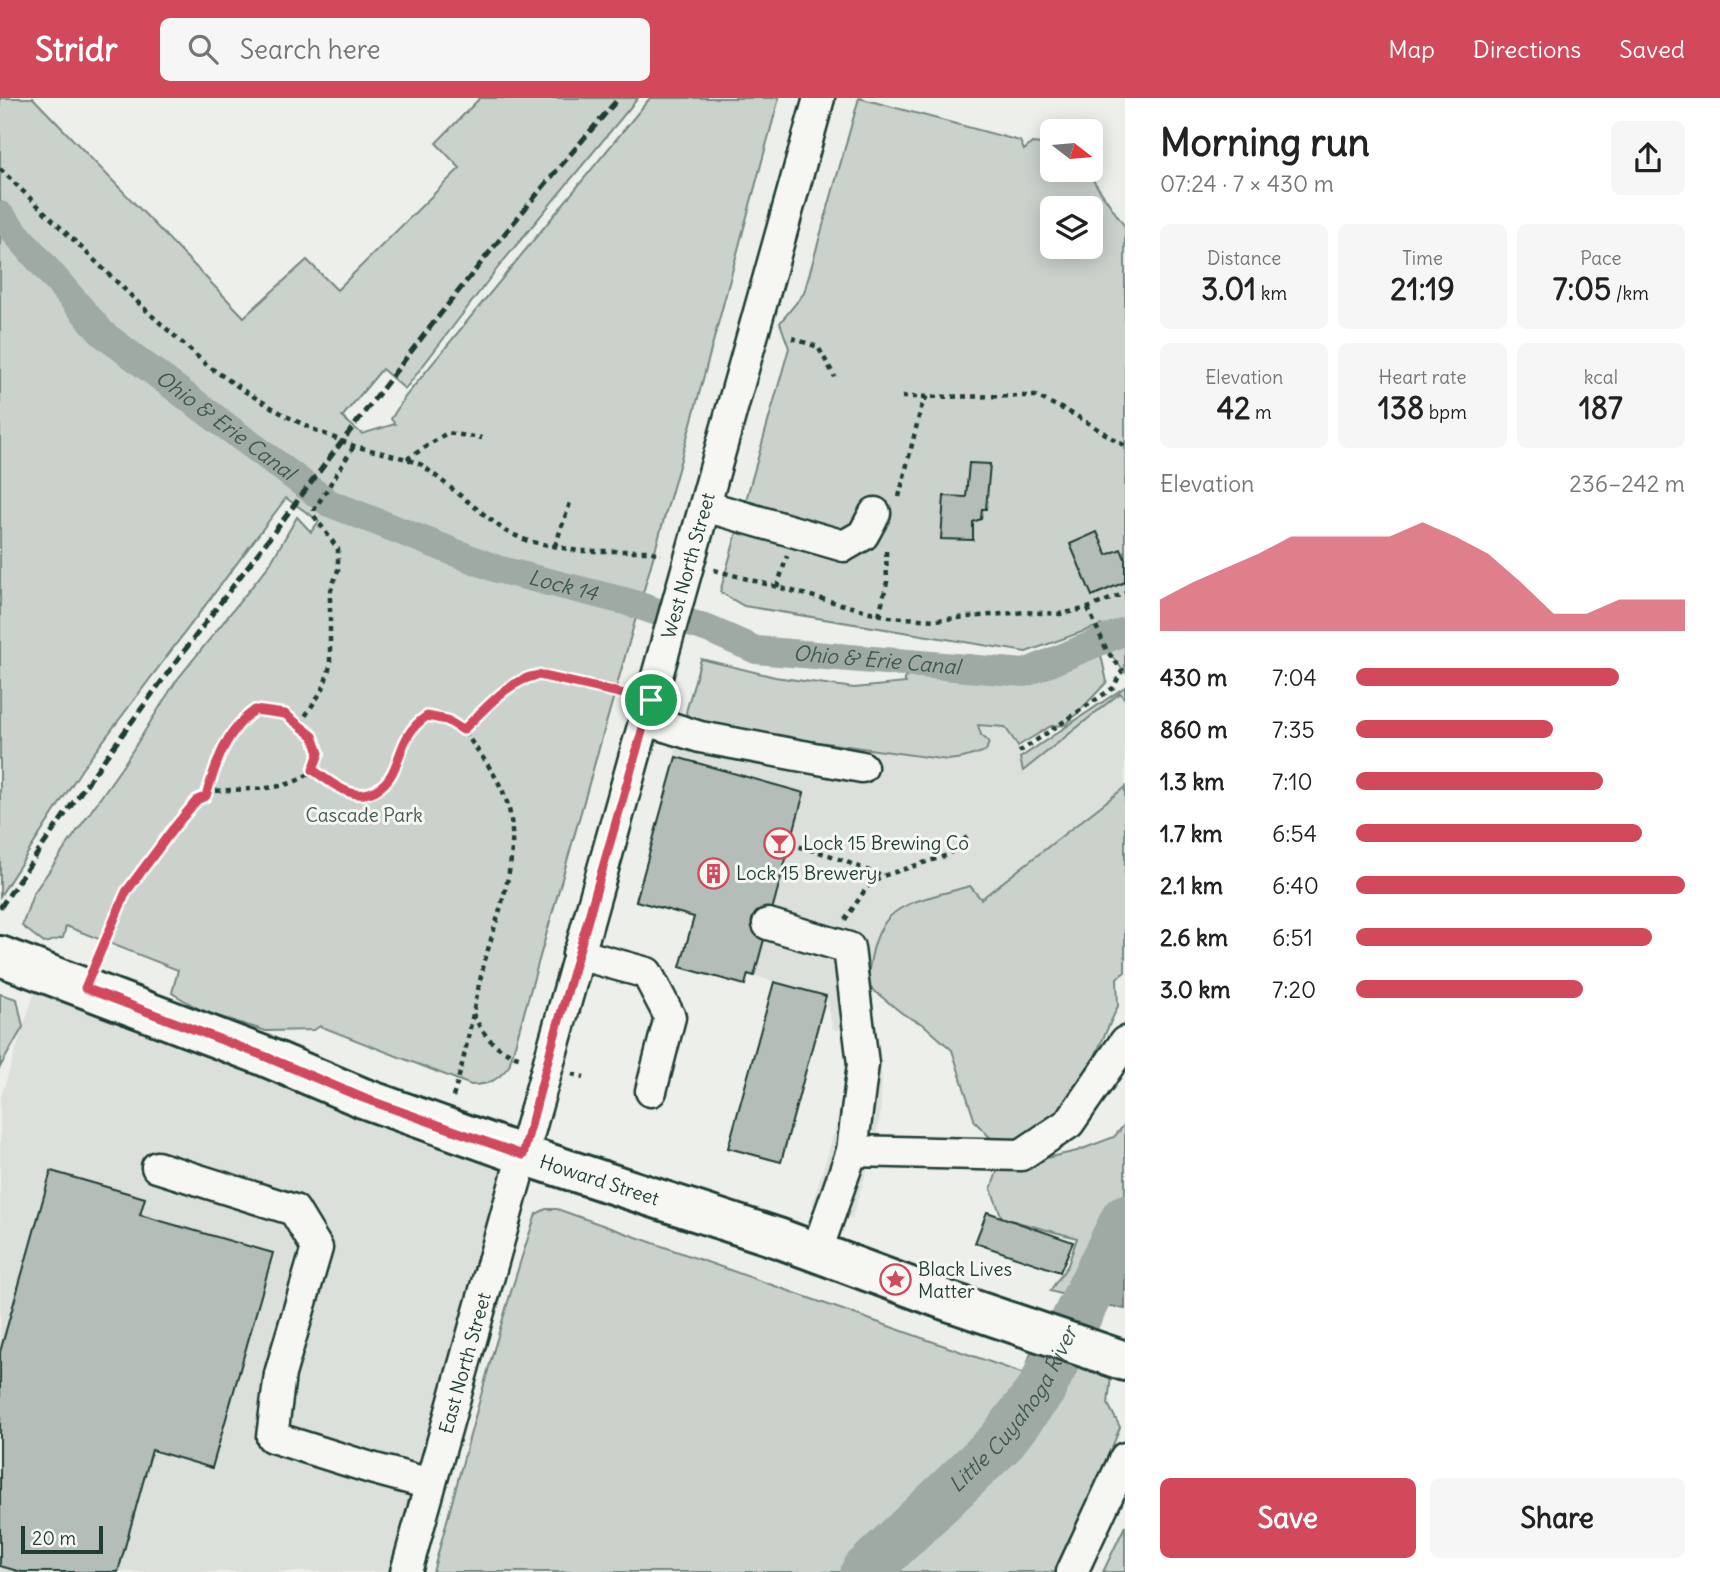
<!DOCTYPE html>
<meta charset="utf-8">
<style>
:root{--surface:#fff;--page:#f6f6f6;--text:#222;--muted:#767676;--accent:#d1495b}
body{margin:0;font-family:Delius,sans-serif;background:var(--page);color:var(--text);height:100vh;display:flex;flex-direction:column;font-size:26px;white-space:nowrap}
*{box-sizing:border-box;margin:0}
p{font-size:23px;color:var(--muted)}
.icon{flex:none;width:38px;height:38px;fill:none;stroke:currentColor;stroke-width:2;stroke-linecap:round;stroke-linejoin:round}
.map{position:relative;flex:1;overflow:hidden}
.drawer{display:flex;flex-direction:column;background:var(--surface);width:595px}
.drawer>*{flex:none}
.needle{width:46px;rotate:106deg}
.buttons{position:absolute;left:1040px;top:21px;display:grid;gap:14px}
.buttons a{display:grid;place-items:center;width:63px;height:63px;border-radius:10px;background:var(--surface);box-shadow:0 4px 18px #0003;font-size:35px}
.scale{position:absolute;left:21px;bottom:18px;width:82px;box-sizing:border-box;padding-left:7px;border:4px solid #1f3d34;border-top:0;font-size:19px;line-height:24px;white-space:nowrap;color:#1f3d34;-webkit-text-stroke:5px #f6f6f2;paint-order:stroke}
.pin{position:absolute;display:grid;place-items:center;width:60px;height:60px;color:#fff;margin:-30px;border:4px solid #fff;border-radius:50%;box-shadow:0 2px 7px #0007}
.round{display:grid;place-items:center;flex:none;width:74px;height:74px;border-radius:10px;background:var(--page)}
.overview{display:flex;align-items:center;justify-content:space-between;height:119px;padding:0 35px}
h1{font-size:38px;font-weight:700;line-height:52px}
.metrics{display:grid;grid-template-columns:repeat(3,1fr);gap:10px;height:119px;padding:7px 35px}
.metrics div{display:grid;align-content:center;border-radius:10px;background:var(--page);text-align:center}
.metrics b{font-size:30px;font-weight:700}
.metrics small{font-size:19px;font-weight:400}
.metrics p{font-size:19px}
.chart{height:196px;padding:14px 35px}
.chart p{display:flex;justify-content:space-between}
.chart svg{width:100%;height:126px;margin-top:7px;fill:var(--accent);opacity:.7}
.action{display:flex;gap:14px;margin-top:auto;padding:14px 35px}
.action a{flex:1;height:80px;border-radius:10px;background:var(--accent);color:#fff;font-size:28px;font-weight:700;line-height:80px;text-align:center}
.action a+a{background:var(--page);color:var(--text)}
ul{padding:0 35px;list-style:none;font-size:23px}
li{display:grid;grid-template-columns:112px 84px 1fr;align-items:center;height:52px}
li i{height:18px;border-radius:9px;background:var(--accent)}
header{display:flex;align-items:center;gap:42px;box-sizing:border-box;height:98px;padding:0 35px;background:var(--accent);color:#fff}
header strong{font-size:33px}
nav{display:flex;gap:38px;margin-inline-start:auto;font-size:24px}
.search{width:490px;height:63px;background:var(--page);display:flex;align-items:center;gap:18px;box-sizing:border-box;padding:0 24px;border-radius:10px;color:var(--muted);font-size:26px}
main{display:flex;flex:1;min-height:0}
.map>svg:first-child{display:block}
.built{fill:#dce0db}
.green{fill:#cbd2cc;stroke:#758880;stroke-width:2;fill-rule:evenodd}
.water{fill:#9faaa4;stroke:#6c7e77;stroke-width:2}
.lines{fill:none;stroke-linecap:round;stroke-linejoin:round}
.canal{stroke:#9faaa4;stroke-width:28}
.river{stroke:#9faaa4;stroke-width:49}
.building{fill:#b4bdb8;stroke:#1f3d34;stroke-width:2}
.minor-casing{stroke:#1f3d34;stroke-width:35}
.major-casing{stroke:#1f3d34;stroke-width:44}
.path{stroke:#1f3d34;stroke-width:4.5;stroke-dasharray:5 5;stroke-linecap:butt}
.minor{stroke:#f6f6f2;stroke-width:30}
.major{stroke:#f6f6f2;stroke-width:38}
.rail{stroke:#1f3d34;stroke-width:5;stroke-dasharray:10 5;stroke-linecap:butt}
.route-casing{stroke:#fff;stroke-width:14}
.route{stroke:#d1495b;stroke-width:9}
.labels{text-anchor:middle;stroke-width:6;stroke-linejoin:round;paint-order:stroke}
.street-label{font-size:19px;fill:#1f3d34;stroke:#f6f6f2}
.park-label{font-size:19px;fill:#415b52;stroke:#f6f6f2}
.poi-label{font-size:19px;fill:#1f3d34;stroke:#f6f6f2;text-anchor:start}
.water-label{font-size:21px;font-style:italic;fill:#3f5850;stroke:#f6f6f2}
</style>
<header>
<strong>Stridr</strong>
<div class="search"><svg class="icon" aria-label="search" viewBox="0 0 24 24"><circle cx="10" cy="10" r="6"/><path d="M15 15l6 6"/></svg>Search here</div>
<nav><a>Map</a><a>Directions</a><a>Saved</a></nav>
</header>
<main>
<div class="map">
<svg width="1125" height="1474" viewBox="0 0 1125 1474">
<rect width="100%" height="100%" fill="#edefea"/>
<filter id="ink" filterUnits="userSpaceOnUse"><feTurbulence type="fractalNoise" baseFrequency=".0143" numOctaves="2"/><feDisplacementMap in="SourceGraphic" scale="14" xChannelSelector="R" yChannelSelector="G"/><feConvolveMatrix kernelMatrix="1 2 1 2 8 2 1 2 1" color-interpolation-filters="sRGB"/></filter>
<g filter="url(#ink)">
<g class="built">
<polygon points="1120,595 1125,601 1125,689 981,802 970,788 903,807 890,816 867,887 880,956 882,987 880,1020 872,1056 852,1120 812,1107 841,1012 845,969 843,932 833,931 826,898 748,876 745,887 680,869 694,819 636,803 686,614 690,626 988,644 981,637 977,627 1005,629 1018,648 1023,672"/>
<polygon points="41,874 523,1057 408,1474 0,1474 0,1002"/>
</g>
<g class="green">
<path d="M0,0h33l211,219 63,-57 30,30 123,-122 -24,-25 44,-45h158l-138,167 -95,124 -23,-20 -40,48 20,17 33,-10 -4,-5 14,-22 245,-299h129l-87,322 -183,646c-11,14 -20,19 -38,19l-151,-59 -6,4 -48,1 -62,-19 -32,-19 6,-23 -112,-44 -3,12 -19,5 -22,-17 11,-32 91,-130 52,-83 94,-117 27,-47 14,15 8,-11 -33,-23 -204,271 -82,127z"/>
<path d="M859,0l161,43 4,9 8,-7 20,2v25h34l39,57v445l-18,-21 -6,-26 -75,27 -282,-46 -24,-14 69,-244 -9,-25 24,-30zM1052,110h38v39h-38z"/>
<polygon points="1076,547 1101,557 1107,584 1066,627 1051,628 1018,648 1005,629 978,627 981,637 989,644 986,653 963,660 948,662 690,626 686,614 701,561 775,579 854,590 906,585 904,581 931,559 970,557 993,567 1044,559"/>
<polygon points="1125,589 1125,601 1120,595 1023,673 1020,660"/>
<path d="M1125,689v185l-8,6 1,28 -28,61 -26,40 -58,47 -31,-32 -23,-72 -28,-25 -21,-11 -36,-29c9,-83 32,-79 103,-99l11,13z"/>
<polygon points="0,896 17,901 23,929 0,969"/>
<polygon points="1125,1026 1125,1122 1085,1203 1050,1193 1068,1167 1077,1140 1002,1120 991,1091 998,1071 1077,1053 1114,1039"/>
<path d="M546,1111h11l467,165 14,-43 75,26 -5,47 12,23 -57,145h-630c33,-120 63,-240 103,-358z"/>
<polygon points="1125,1428 1125,1474 1103,1474"/>
</g>
<polygon class="water" points="1125,1122 1125,1211 1085,1203 1089,1196"/>
<g class="lines">
<path class="canal" id="s1" d="M0,117l103,119 226,169 168,66 131,33 80,27 48,21 269,23 100,-42"/>
<path class="river" id="s2" d="M865,1474l135,-129 41,-53 84,-171"/>
</g>
<g class="building">
<polygon points="969,365 990,366 986,411 982,411 981,421 973,424 973,442 941,441 944,398 966,399"/>
<polygon points="1097,434 1107,457 1121,451 1125,461 1125,484 1092,498 1070,446"/>
<polygon points="676,659 804,695 754,878 748,876 745,887 680,869 694,819 636,803"/>
<polygon points="774,884 826,898 781,1064 728,1050"/>
<polygon points="51,1073 145,1100 140,1117 273,1155 212,1370 152,1352 118,1474 21,1474 0,1468 0,1254"/>
<polygon points="987,1114 1073,1144 1060,1174 975,1145"/>
</g>
<g class="lines">
<defs>
<g id="minor">
<polyline points="705,408 844,448 863,437 875,415"/>
<polyline points="646,622 700,639 862,669"/>
<polyline points="768,826 849,850 863,966 852,1053 816,1155"/>
<polyline points="578,856 647,875 670,919 651,993"/>
<polyline points="852,1053 1021,1057 1069,1025 1125,944"/>
<polyline points="157,1069 294,1112 317,1150 280,1276 272,1339 371,1370 430,1386"/>
<path id="s3" d="M406,1474l413,-1474"/>
<polyline points="1072,1474 1125,1360"/>
</g>
<g id="major">
<path id="s4" d="M0,858l264,100 99,42 160,57 255,83 170,63 177,60"/>
</g>
</defs>
<use href="#minor" class="minor-casing"/>
<use href="#major" class="major-casing"/>
<g class="path">
<polyline points="0,71 149,215 208,268 246,294 286,318 315,332 354,348 407,361 422,367 505,433 528,443 578,453 650,453 661,457"/>
<polyline points="792,240 818,249 835,279"/>
<polyline points="902,299 1036,298 1075,317 1125,348"/>
<polyline points="407,361 447,335 482,340"/>
<polyline points="899,399 921,310 927,298"/>
<polyline points="555,448 571,402"/>
<polyline points="714,472 889,519 935,522 1025,514 1060,516 1088,510 1125,495"/>
<polyline points="777,489 787,458"/>
<polyline points="1088,510 1107,553 1123,573"/>
<polyline points="879,517 887,484 886,452"/>
<polyline points="300,626 323,591 330,568 330,495 338,472 338,451 314,418 314,412 354,348"/>
<polyline points="1019,654 1113,590 1122,573"/>
<path d="M313,672c19,13 40,33 63,20 4,-3 11,-6 13,-9 18,-25 6,-44 38,-65l20,4 16,10c23,-21 44,-50 76,-55l86,19"/>
<polyline points="790,746 829,757 882,778"/>
<polyline points="845,822 867,789 883,778 948,757 967,739"/>
<path d="M98,861l28,-67 71,-92 18,-9c27,-3 62,1 87,-13 34,-19 7,-54 -20,-65 -8,-3 -18,-3 -27,-3 -29,20 -39,53 -49,85"/>
<path d="M473,916c11,23 23,36 48,44"/>
<polyline points="572,976 584,979"/>
<path d="M453,999c13,-41 19,-83 29,-125 12,-51 38,-105 28,-158 -6,-32 -29,-58 -47,-84"/>
</g>
<use href="#minor" class="minor"/>
<use href="#major" class="major"/>
<path class="rail" d="M0,810c88,-130 182,-255 277,-380 110,-147 221,-292 342,-430"/>
</g>
</g>
<g class="lines" filter="url(#ink)">
<defs>
<path id="route" d="M539,577l112,25 -99,345 -29,110 -160,-57 -99,-42 -179,-68 41,-96 47,-63 24,-29 9,-4c10,-33 20,-66 49,-86l30,4 28,22 6,17 -6,17c19,13 40,33 63,20 29,-17 17,-52 51,-74l20,4 16,10c23,-21 44,-50 76,-55z"/>
</defs>
<use href="#route" class="route-casing"/>
<use href="#route" class="route"/>
</g>
<defs>
<symbol id="bar-ring" viewBox="-11 -11 22 22"><circle r="9.5" fill="#f6f6f2" stroke="#d1495b" stroke-width="1.5"/><path d="M-6-5H6L.8 .8V4.5H3.5V6h-7V4.5H-.8V.8Z" fill="#d1495b"/></symbol>
<symbol id="building-ring" viewBox="-11 -11 22 22"><circle r="9.5" fill="#f6f6f2" stroke="#d1495b" stroke-width="1.5"/><path d="M-4-6H4V6H1V3H-1V6H-4ZM-2.5-4.3h1.7v1.8h-1.7ZM.8-4.3h1.7v1.8H.8ZM-2.5-1h1.7V.8h-1.7ZM.8-1h1.7V.8H.8Z" fill="#d1495b"/></symbol>
<symbol id="sight-ring" viewBox="-11 -11 22 22"><circle r="9.5" fill="#f6f6f2" stroke="#d1495b" stroke-width="1.5"/><path d="M0-6L1.8-2.2L6-1.7L2.9 1.2L3.7 5.4L0 3.3L-3.7 5.4L-2.9 1.2L-6-1.7L-1.8-2.2Z" fill="#d1495b"/></symbol>
</defs>
<g fill-rule="evenodd">
<use href="#bar-ring" x="762" y="728" width="35" height="35"/>
<use href="#building-ring" x="696" y="758" width="35" height="35"/>
<use href="#sight-ring" x="878" y="1164" width="35" height="35"/>
</g>
<g class="labels">
<g class="street-label">
<text dy="7" stroke="none"><textPath href="#s3" startOffset="1045">West North Street</textPath></text>
<text dy="7" stroke="none"><textPath href="#s4" startOffset="640">Howard Street</textPath></text>
<text dy="7" stroke="none"><textPath href="#s3" startOffset="217">East North Street</textPath></text>
</g>
<g class="park-label">
<text x="364" y="724">Cascade Park</text>
</g>
<g class="poi-label">
<text x="803" y="752">Lock 15 Brewing Co</text>
<text x="736" y="782">Lock 15 Brewery</text>
<text x="918" y="1178">Black Lives<tspan x="918" dy="22">Matter</tspan></text>
</g>
<g class="water-label">
<text dy="7" stroke="none"><textPath href="#s1" startOffset="310">Ohio &amp; Erie Canal</textPath></text>
<text dy="7" stroke="none"><textPath href="#s1" startOffset="688">Lock 14</textPath></text>
<text dy="7" stroke="none"><textPath href="#s1" startOffset="1013">Ohio &amp; Erie Canal</textPath></text>
<text dy="7" stroke="none"><textPath href="#s2" startOffset="222">Little Cuyahoga River</textPath></text>
</g>
</g>
</svg>
<div class="buttons">
<a><svg class="needle" viewBox="-14 -14 28 28"><path d="M0-13l5 13h-10z" fill="#e53935"/><path d="M0 13l5-13h-10z" fill="#767676"/></svg></a>
<a><svg class="icon" aria-label="layers" viewBox="0 0 24 24"><path d="M12 4l9 5-9 5-9-5zM3 14l9 5 9-5"/></svg></a>
</div>
<div class="scale">20 m</div>
<div class="pin" style="left:651px;top:602px;background:#1e9e55"><svg class="icon" aria-label="arrive" viewBox="0 0 24 24"><path d="M6 21V4h12l-3 4 3 4H6"/></svg></div>
</div>
<section class="drawer">
<div class="overview"><div><h1>Morning run</h1><p>07:24 · 7 × 430 m</p></div><a class="round"><svg class="icon" aria-label="share" viewBox="0 0 24 24"><path d="M12 15V3M7 8l5-5 5 5M5 13v7h14v-7"/></svg></a></div>
<div class="metrics">
<div><p>Distance</p><b>3.01<small> km</small></b></div>
<div><p>Time</p><b>21:19</b></div>
<div><p>Pace</p><b>7:05<small> /km</small></b></div>
</div>
<div class="metrics">
<div><p>Elevation</p><b>42<small> m</small></b></div>
<div><p>Heart rate</p><b>138<small> bpm</small></b></div>
<div><p>kcal</p><b>187</b></div>
</div>
<div class="chart"><p><span>Elevation</span>236–242 m</p>
<svg viewBox="0 0 160 44" preserveAspectRatio="none"><path d="M0 44V33L10 27L20 22L30 17L40 11L50 11L60 11L70 11L80 6L90 11L100 17L110 27L120 38L130 38L140 33L150 33L160 33V44z"/></svg>
</div>
<ul>
<li><b>430 m</b>7:04<i style="width:80%"></i></li>
<li><b>860 m</b>7:35<i style="width:60%"></i></li>
<li><b>1.3 km</b>7:10<i style="width:75%"></i></li>
<li><b>1.7 km</b>6:54<i style="width:87%"></i></li>
<li><b>2.1 km</b>6:40<i style="width:100%"></i></li>
<li><b>2.6 km</b>6:51<i style="width:90%"></i></li>
<li><b>3.0 km</b>7:20<i style="width:69%"></i></li>
</ul>
<div class="action"><a>Save</a><a>Share</a></div>
</section>
</main>
